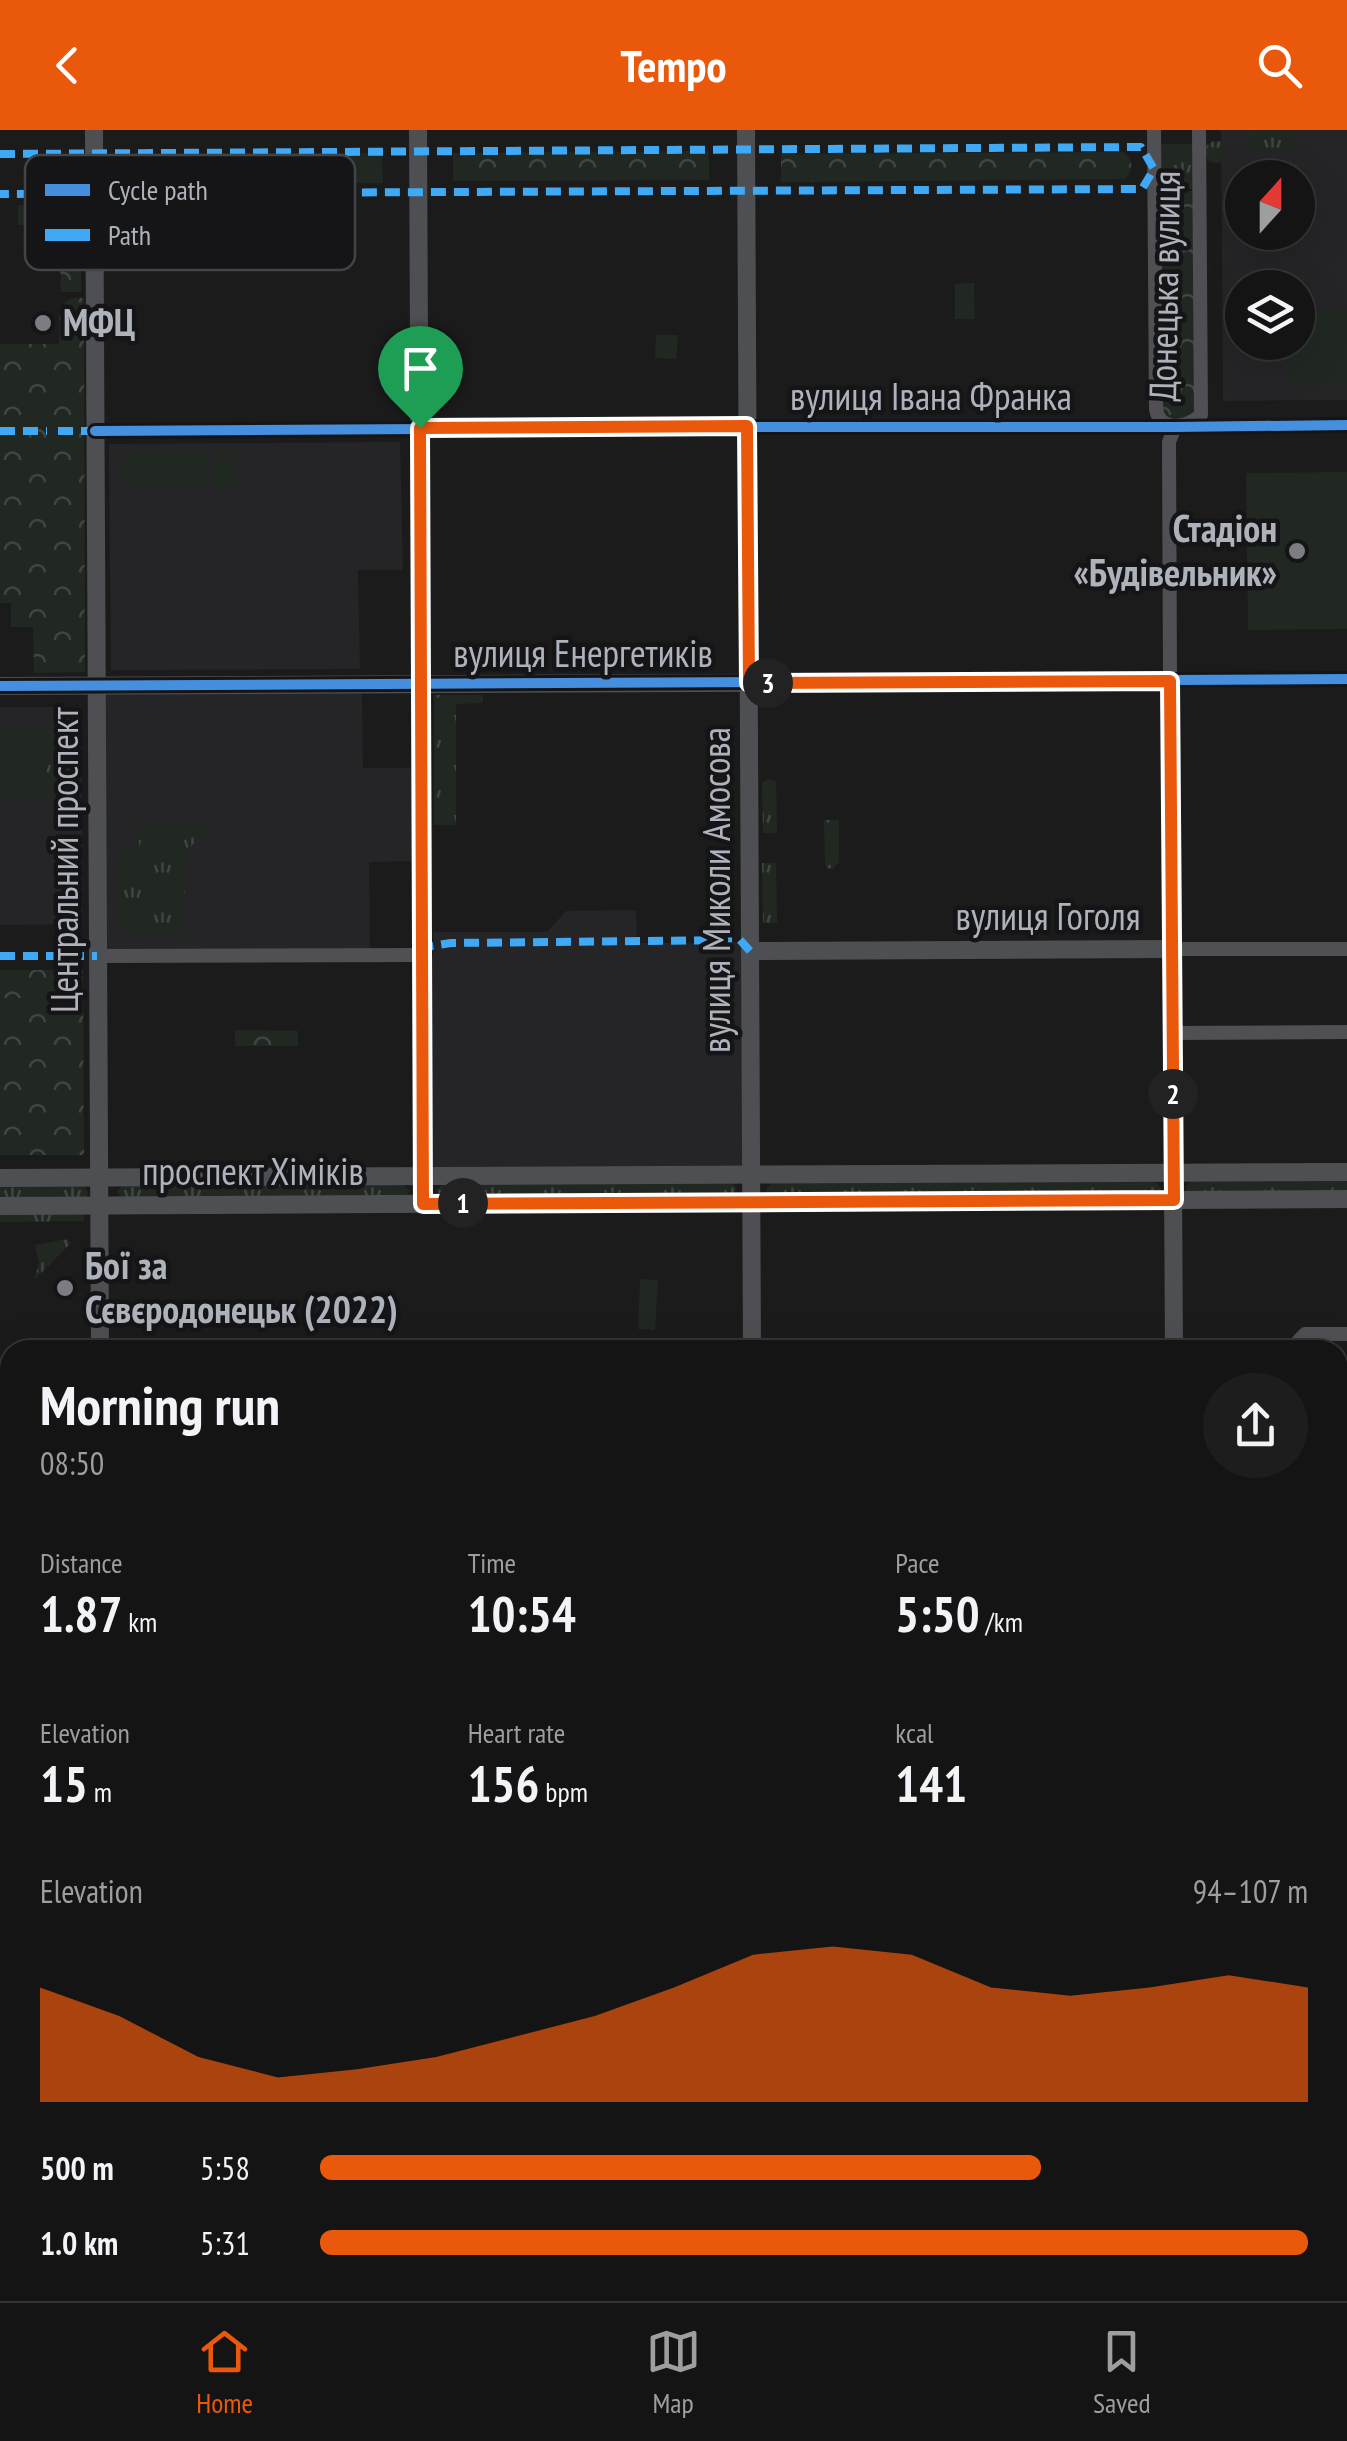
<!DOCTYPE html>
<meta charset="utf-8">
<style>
:root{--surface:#141414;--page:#1d1d1d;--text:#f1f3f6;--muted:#9d9ea0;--line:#333334;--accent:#ea580c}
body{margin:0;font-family:"PT Sans Narrow",sans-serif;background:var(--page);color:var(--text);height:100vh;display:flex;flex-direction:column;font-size:38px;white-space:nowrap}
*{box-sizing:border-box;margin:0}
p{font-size:32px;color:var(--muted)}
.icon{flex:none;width:55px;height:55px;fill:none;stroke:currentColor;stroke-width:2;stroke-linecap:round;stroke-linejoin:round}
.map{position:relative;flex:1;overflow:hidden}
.panel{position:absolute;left:0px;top:1210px;width:1348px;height:962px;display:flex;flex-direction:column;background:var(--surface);border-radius:30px 30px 0 0;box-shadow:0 10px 40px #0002,0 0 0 2px var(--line)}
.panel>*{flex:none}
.needle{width:65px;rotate:21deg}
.fabs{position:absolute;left:1225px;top:30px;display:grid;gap:20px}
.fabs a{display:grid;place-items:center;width:90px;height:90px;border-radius:50%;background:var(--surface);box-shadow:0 10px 40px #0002,0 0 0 2px var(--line);font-size:50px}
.pin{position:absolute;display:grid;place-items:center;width:85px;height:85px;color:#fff;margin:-102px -42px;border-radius:50% 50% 50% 0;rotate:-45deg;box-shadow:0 0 10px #0007}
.pin .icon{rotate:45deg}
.km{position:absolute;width:50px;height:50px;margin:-25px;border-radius:50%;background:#222;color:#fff;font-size:28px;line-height:50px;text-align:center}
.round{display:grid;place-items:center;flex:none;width:105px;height:105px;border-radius:52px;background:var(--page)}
.head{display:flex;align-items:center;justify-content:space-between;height:170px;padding:0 40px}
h1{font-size:55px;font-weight:700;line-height:75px}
.metrics{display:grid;grid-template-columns:repeat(3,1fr);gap:15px;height:170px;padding:10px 40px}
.metrics div{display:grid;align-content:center}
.metrics b{font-size:50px;font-weight:700}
.metrics small{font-size:28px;font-weight:400}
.metrics p{font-size:28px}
.chart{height:280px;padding:20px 40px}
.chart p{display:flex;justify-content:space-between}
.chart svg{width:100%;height:180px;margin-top:10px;fill:var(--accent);opacity:.7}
ul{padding:0 40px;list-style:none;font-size:32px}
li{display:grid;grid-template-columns:160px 120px 1fr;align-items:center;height:75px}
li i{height:25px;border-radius:12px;background:var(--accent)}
header{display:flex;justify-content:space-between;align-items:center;height:130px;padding:0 40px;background:var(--accent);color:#fff;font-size:45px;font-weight:700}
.dock{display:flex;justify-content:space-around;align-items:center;height:140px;border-top:2px solid var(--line);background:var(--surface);font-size:28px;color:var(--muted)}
.dock a{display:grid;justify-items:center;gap:5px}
.dock .on{color:var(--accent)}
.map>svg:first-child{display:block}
.built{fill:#252527;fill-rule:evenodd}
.grass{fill:url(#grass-tufts)}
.park{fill:url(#park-crowns)}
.pitch{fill:#212822;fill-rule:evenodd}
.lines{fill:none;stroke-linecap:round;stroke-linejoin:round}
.street{stroke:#505054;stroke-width:14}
.secondary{stroke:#4e4f52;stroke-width:18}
.quiet{stroke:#3fa9f5;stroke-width:8;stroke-dasharray:15 8;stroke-linecap:butt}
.cycleway-casing{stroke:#151517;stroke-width:16}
.cycleway{stroke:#468fdf;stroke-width:10}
.route-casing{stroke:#fff;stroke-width:20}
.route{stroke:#ea580c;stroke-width:12}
.poi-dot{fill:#7b7d83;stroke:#151517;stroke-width:4}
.labels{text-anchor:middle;stroke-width:9;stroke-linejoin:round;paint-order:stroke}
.street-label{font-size:38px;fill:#aeb2bb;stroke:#151517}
.poi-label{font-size:38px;font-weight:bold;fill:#aeb2bb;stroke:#151517;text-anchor:start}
.key{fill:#151517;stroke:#434448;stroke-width:2.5}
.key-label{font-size:28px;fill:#aeb2bb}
</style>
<header><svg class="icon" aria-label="back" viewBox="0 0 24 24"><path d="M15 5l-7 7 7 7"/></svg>Tempo<svg class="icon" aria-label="search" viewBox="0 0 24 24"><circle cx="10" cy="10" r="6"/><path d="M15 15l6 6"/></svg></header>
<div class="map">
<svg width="1347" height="2171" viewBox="0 0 1347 2171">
<defs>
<pattern id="grass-tufts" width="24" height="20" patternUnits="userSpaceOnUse" patternTransform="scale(2.5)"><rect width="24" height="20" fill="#212822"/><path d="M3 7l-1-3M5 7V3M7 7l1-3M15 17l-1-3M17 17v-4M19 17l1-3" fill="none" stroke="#3f4540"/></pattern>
<pattern id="park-crowns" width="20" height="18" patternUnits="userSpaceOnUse" patternTransform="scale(2.5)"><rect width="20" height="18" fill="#212822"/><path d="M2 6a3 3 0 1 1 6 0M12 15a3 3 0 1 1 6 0" fill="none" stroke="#3f4540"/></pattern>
</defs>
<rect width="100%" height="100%" fill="#1b1b1b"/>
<g class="built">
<path d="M1221,0h126v270l-124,1zM1242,48h56v54h-56zM1242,158h56v54h-56z"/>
<polygon points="400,312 403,440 358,440 360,539 111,540 109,314"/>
<polygon points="362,560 363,638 416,638 416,731 369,732 370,820 103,821 101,562"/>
<polygon points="0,577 81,577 83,794 0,795"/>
<polygon points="636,780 637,813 744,813 745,1038 430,1039 429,828 433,827 433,802 547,802 566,781"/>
<polygon points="632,2163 632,2171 443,2171 443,2162"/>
</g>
<g class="grass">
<polygon points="1257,0 1293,0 1294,21 1255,21 1250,17 1250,4"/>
<circle cx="1216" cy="22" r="11"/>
<polygon points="1160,14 1193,14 1194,59 1160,59"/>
<polygon points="382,23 383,53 127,54 127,48 132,47 132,31 127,30 127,24"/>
<polygon points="1257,31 1297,31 1301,36 1298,40 1257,40 1253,36"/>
<polygon points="434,565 483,565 483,573 456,574 456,695 434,695"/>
<path d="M44,604c39,6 38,51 0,57z"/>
<polygon points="769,649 776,652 777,703 763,703 762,652"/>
<polygon points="824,690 839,690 839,732 833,739 827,738 825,733"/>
<polygon points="139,694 208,694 207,704 192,715 185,731 184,805 127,805 117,790 117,720 139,720"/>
<polygon points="762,733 776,733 777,793 763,793"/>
<polygon points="1347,1050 1347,1062 1187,1062 1185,1057 1191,1051"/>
<polygon points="1156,1052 1161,1058 1160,1062 768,1064 766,1059 772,1053"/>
<polygon points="732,1053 737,1059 732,1065 443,1066 439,1064 437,1060 443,1054"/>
<polygon points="123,1055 404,1055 410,1061 404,1067 123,1068 117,1061"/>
<polygon points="0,1056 85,1056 88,1064 85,1068 0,1069"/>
<polygon points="84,1082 84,1091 0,1092 0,1084"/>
<polygon points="67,1109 71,1113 34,1150 39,1133 35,1115"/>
</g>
<g class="park">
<polygon points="709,21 709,50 453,51 453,23"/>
<path d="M1123,22c11,8 11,19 1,27l-343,3v-28z"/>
<polygon points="1160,61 1194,61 1195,278 1192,285 1177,293 1165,287 1161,278"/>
<polygon points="18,75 78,75 78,106 50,105 50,95 18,95"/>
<polygon points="60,126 81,126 81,162 61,162"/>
<path d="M74,168h10l1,374 -51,1 -1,-46h-22v-24h-11v-259h59c1,-16 -4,-42 15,-46z"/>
<polygon points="656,205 678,205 676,229 655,228"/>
<polygon points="0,840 83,840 84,1025 0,1025"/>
<polygon points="235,900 298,901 298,916 235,916"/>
<rect x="0" y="1494" width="10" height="371"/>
<polygon points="0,1879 10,1879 10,2162 97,2163 97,2171 0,2171"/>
</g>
<g class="pitch">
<polygon points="974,153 975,189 955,189 955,154"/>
<polygon points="1298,179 1347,179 1347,255 1290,255 1290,213 1298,212"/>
<polygon points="212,321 235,321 236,360 213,360"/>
<polygon points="124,322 207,322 208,356 124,356"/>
<polygon points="1347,342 1347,499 1248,500 1246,343"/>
<path d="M44,597c33,5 51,43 20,65 -16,11 -45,6 -64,6v-70zM44,605c38,2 38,49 1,56z"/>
<polygon points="2,868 22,868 22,901 3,901"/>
<polygon points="640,1149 658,1150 655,1200 638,1199"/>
<rect x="1" y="1512" width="9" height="50"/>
<polygon points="2,1593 10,1593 10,1649 3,1649"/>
</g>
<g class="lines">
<g class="street">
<path d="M1154,0l2,279c4,24 30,19 45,6l-2,-285"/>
<polyline points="1175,297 1169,312 1170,551 1347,549"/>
<polyline points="95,301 747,297 1175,297 1347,295"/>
<polyline points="1171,819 1347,819"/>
<polyline points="97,826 422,825"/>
<polyline points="1172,903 1347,902"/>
<polyline points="1290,1220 1305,1204 1347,1204"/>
<polyline points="1338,1347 1347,1347"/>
<polyline points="1338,1472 1347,1471"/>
<polyline points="0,1478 10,1478"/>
<polyline points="1338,1595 1347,1595"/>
<polyline points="1338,1740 1347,1740"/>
</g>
<g class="secondary">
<polyline points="94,0 100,1220"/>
<polyline points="418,0 423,1074"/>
<polyline points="746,0 752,1220"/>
<polyline points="0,556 1170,551 1174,1220"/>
<polyline points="750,821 1171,819"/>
<polyline points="0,1048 1347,1042"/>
<polyline points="0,1076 1347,1069"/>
<polyline points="1338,1865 1347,1865"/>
<polyline points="0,1872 10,1872"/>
<polyline points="104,2162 104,2171"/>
<polyline points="1180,2162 1180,2171"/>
</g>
<g class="quiet">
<polyline points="0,24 1141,17 1154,39 1142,59 0,64"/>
<polyline points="0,301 47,301"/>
<polyline points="58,301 95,301"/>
<polyline points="422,825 431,816 451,813 740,810 750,821"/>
<polyline points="0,826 97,826"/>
</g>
<defs>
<g id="cycleway">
<polyline points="95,301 747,297 1175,297 1347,295"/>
<polyline points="0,556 1347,549"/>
</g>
</defs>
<use href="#cycleway" class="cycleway-casing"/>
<use href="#cycleway" class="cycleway"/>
</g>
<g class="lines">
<defs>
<polygon id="route" points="747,296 749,553 1170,551 1174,1070 423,1074 420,298"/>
</defs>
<use href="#route" class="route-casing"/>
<use href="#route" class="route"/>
</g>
<g class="poi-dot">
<circle cx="43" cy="193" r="10"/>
<circle cx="1297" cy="421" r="10"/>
<circle cx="65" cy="1158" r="10"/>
</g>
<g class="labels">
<g class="street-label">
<text transform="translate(1165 156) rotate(-89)" y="13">Донецька вулиця</text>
<text x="931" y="280">вулиця Івана Франка</text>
<text x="583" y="537">вулиця Енергетиків</text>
<text transform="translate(65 730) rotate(-90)" y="13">Центральний проспект</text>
<text transform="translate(717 760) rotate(-90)" y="13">вулиця Миколи Амосова</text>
<text x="1048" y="800">вулиця Гоголя</text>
<text x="253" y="1055">проспект Хіміків</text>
</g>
<g class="poi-label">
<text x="63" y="206">МФЦ</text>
<text x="1277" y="412" text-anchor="end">Стадіон<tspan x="1277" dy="44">«Будівельник»</tspan></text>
<text x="85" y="1149">Бої за<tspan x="85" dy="44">Сєвєродонецьк (2022)</tspan></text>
</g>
</g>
<rect x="25" y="25" width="330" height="115" rx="15" class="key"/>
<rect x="45" y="54" width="45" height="12" fill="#468fdf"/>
<rect x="45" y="99" width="45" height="12" fill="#3fa9f5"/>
<g class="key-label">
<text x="108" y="70">Cycle path</text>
<text x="108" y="115">Path</text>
</g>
</svg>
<div class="fabs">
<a><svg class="needle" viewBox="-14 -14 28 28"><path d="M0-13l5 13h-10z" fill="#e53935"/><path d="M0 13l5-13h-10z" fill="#9d9ea0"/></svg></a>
<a><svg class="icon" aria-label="layers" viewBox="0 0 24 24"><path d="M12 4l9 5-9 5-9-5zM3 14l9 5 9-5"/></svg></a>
</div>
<div class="pin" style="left:420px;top:298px;background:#1e9e55"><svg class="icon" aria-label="arrive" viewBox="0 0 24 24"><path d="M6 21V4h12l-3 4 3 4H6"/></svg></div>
<b class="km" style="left:463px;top:1073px">1</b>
<b class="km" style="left:1173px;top:964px">2</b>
<b class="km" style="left:768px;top:553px">3</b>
<section class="panel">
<div class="head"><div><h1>Morning run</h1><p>08:50</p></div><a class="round"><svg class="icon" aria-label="share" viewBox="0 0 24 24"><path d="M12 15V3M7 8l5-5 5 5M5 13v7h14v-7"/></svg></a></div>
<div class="metrics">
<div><p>Distance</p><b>1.87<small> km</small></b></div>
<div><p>Time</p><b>10:54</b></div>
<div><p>Pace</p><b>5:50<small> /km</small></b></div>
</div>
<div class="metrics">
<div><p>Elevation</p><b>15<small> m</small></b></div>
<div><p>Heart rate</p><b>156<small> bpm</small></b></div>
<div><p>kcal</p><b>141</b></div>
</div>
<div class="chart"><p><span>Elevation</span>94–107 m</p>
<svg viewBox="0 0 160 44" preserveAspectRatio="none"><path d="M0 44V16L10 23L20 33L30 38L40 36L50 33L60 28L70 23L80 16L90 8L100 6L110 8L120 16L130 18L140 16L150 13L160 16V44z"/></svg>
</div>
<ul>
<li><b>500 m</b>5:58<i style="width:73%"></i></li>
<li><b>1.0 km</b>5:31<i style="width:100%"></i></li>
</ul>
</section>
</div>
<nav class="dock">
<a class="on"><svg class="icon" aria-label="home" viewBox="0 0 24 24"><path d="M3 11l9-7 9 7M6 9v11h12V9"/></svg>Home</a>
<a><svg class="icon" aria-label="map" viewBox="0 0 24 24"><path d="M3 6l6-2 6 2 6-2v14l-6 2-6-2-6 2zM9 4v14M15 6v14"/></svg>Map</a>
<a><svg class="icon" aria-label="saved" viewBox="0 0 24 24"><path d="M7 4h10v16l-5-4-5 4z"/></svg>Saved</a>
</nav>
